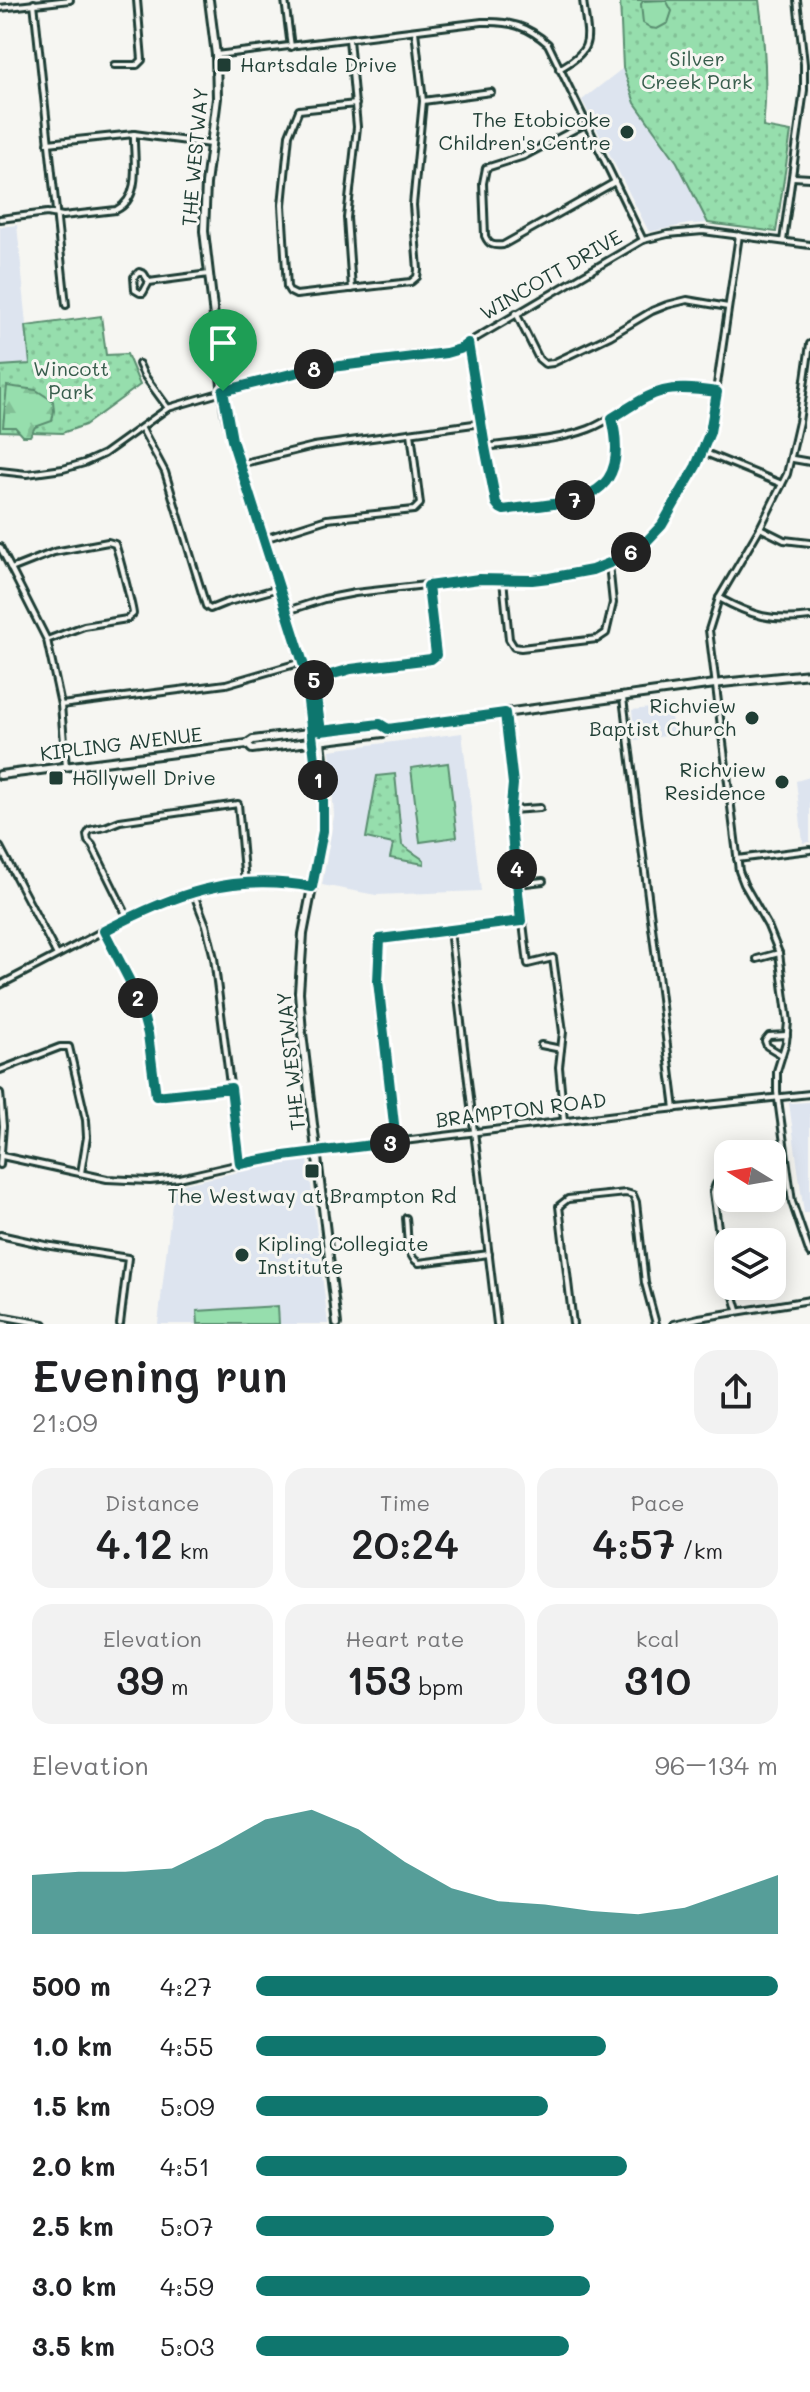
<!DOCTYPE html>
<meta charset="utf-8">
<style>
:root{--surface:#fff;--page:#f2f2f2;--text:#202124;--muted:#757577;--accent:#0f766e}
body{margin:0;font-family:Mali,sans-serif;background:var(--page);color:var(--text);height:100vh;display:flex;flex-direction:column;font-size:30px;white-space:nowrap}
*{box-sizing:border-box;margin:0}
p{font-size:26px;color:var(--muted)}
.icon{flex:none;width:44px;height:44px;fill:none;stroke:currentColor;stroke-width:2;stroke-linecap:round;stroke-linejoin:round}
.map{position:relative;height:1324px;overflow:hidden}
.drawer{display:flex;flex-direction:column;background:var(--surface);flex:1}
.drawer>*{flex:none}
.needle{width:52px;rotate:281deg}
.buttons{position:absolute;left:714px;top:1140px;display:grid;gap:16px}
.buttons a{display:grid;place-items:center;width:72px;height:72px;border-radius:16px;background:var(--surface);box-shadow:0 4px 20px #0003;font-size:40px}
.pin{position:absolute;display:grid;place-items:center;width:68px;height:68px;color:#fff;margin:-82px -34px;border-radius:50% 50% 50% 0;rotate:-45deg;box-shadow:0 0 8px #0007}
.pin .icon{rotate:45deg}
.km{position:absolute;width:40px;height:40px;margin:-20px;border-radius:50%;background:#222;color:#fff;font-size:22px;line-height:40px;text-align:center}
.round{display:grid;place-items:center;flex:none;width:84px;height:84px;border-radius:24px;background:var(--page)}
.summary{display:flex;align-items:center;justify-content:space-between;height:136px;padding:0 32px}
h1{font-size:44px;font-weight:600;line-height:60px}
.stats{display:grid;grid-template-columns:repeat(3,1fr);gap:12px;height:136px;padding:8px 32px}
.stats div{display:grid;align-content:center;border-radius:20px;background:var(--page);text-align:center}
.stats b{font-size:40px;font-weight:600}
.stats small{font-size:22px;font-weight:400}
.stats p{font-size:22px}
.chart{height:224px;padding:16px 32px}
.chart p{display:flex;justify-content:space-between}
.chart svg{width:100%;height:144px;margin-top:8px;fill:var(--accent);opacity:.7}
ul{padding:0 32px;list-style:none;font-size:26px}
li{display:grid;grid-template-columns:128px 96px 1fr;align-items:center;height:60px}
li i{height:20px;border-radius:10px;background:var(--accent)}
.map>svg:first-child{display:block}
.built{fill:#dde4ef}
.green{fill:url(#green-dots);stroke:#5a8e70;stroke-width:2}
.forest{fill:url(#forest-firs);stroke:#5a8e70;stroke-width:2}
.pitch{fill:#96dead;stroke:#5a8e70;stroke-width:2}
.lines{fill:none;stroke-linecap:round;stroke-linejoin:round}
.street-casing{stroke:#1f3d34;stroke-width:10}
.secondary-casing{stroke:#1f3d34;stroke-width:12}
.street{stroke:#f6f6f2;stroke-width:4}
.secondary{stroke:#f6f6f2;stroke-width:6}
.route-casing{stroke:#fff;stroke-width:16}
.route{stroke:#0f766e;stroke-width:10}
.poi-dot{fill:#1f3d34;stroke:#f6f6f2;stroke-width:3}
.labels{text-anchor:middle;stroke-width:6;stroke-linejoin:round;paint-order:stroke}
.park-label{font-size:20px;fill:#375d4c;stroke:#f6f6f2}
.poi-label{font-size:20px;fill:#1f3d34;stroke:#f6f6f2;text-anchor:start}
.street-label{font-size:20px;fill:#1f3d34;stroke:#f6f6f2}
</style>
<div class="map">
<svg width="810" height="1324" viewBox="0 0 810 1324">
<defs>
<pattern id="green-dots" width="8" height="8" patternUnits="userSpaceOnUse" patternTransform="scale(2)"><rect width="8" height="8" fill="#96dead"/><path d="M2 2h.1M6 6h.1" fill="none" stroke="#81bf95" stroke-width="1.8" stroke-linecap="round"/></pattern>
<pattern id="forest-firs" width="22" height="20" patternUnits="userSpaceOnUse" patternTransform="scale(2)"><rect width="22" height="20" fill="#96dead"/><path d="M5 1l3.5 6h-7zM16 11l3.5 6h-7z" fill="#81bf95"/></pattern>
</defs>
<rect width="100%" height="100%" fill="#f6f6f2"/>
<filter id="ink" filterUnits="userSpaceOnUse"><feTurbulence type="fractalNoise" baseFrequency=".0125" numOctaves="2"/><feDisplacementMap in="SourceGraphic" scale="16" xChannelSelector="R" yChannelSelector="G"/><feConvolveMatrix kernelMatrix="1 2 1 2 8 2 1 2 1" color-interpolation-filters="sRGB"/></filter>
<g filter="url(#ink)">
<g class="built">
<polygon points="623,68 635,103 677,162 708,223 689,224 649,232 582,100"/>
<polygon points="17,225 31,364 0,366 0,227"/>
<polygon points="669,706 674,735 635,740 632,710"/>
<polygon points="462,733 481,891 376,895 322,885 334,816 330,750"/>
<polygon points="810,777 810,842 803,843 796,781"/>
<polygon points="810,1102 810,1213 804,1213 789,1103"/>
<polygon points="308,1160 328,1324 158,1324 174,1186 257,1168"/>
</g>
<g class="green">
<path d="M620,0h139c6,43 9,84 4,127l28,5 -15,100 -68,-9 -31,-61 -42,-59 -12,-35z"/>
<polygon points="101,316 106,355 127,354 140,385 85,425 62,433 0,431 0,366 30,364 26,326"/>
<polygon points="395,774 402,845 424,860 424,864 390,858 393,844 366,838 377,776"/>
</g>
<polygon class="forest" points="7,386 36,390 53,401 54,411 52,421 35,427 30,436 23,436 15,427 3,427"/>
<g class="pitch">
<polygon points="666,0 672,11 668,23 657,29 651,28 643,23 641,4 643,1"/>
<polygon points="448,763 457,837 420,842 411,768"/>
<polygon points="278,1306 279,1324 198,1324 197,1311"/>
</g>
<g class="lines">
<defs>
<g id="street">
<polyline points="285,0 291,47"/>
<polyline points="34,3 66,305"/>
<polyline points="0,8 70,0"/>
<polyline points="349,39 357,127 347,218 352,289"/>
<path d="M216,55l266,-33c28,-1 46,4 66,22l95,196"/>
<polyline points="114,65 137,65 142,60 137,0"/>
<path d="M559,69c38,-21 28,-31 24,-69"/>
<polyline points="423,101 491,92"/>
<polyline points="356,104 299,110 289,135 282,205 287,287 290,292 296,295 411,282 417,277 418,270 413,205 423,101 415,31"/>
<path d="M585,124l-61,32 -38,12 -3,15 2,53c4,9 8,10 18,9l112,-63"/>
<polyline points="48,143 134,134 210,144"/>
<polyline points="793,177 810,178"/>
<path d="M0,219l47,-6 16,3 53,-6c27,-13 17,-52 18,-76"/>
<polyline points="783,241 804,90 804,64 797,0"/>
<polyline points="149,282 143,293 140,293 135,290 134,277 139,272 144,274 149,282 209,274"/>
<polyline points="516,313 539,359 545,364 553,363 610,336 652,311 667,305 687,300 728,307"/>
<path d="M468,343l17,104 11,56 4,5 4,2c64,-9 129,-3 108,-92"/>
<polyline points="810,344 799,422 787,474 760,528 719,598 709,630 739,871 744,884 768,926 779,953 788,1022 786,1042 777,1071 777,1092 792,1202 810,1254"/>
<polyline points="139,364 144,375 168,408"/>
<polyline points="142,429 165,472 206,606 210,609 225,603 279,588"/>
<path d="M485,447c34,-5 72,-6 104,-18 27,-10 50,-35 78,-40 16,-4 33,0 50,3"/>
<polyline points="703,452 782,484"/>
<polyline points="793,459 810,462"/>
<polyline points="240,464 314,446 481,423"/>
<polyline points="0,471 27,474 63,469 84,463 104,454 168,408 267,379 318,368 454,351 643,240 668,234 703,231 810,245"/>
<polyline points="760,528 784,540 810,543"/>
<polyline points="264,539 327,519 414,510 420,504 411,433"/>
<polyline points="0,547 47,640 61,705 66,767"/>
<path d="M11,569l43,-17 54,-10 7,2c3,7 18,65 18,70l-6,5 -43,7 -37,14"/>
<polyline points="503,580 509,639 514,647 521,648 597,639 606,633 613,603 609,564"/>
<path d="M719,598c33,18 53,24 91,19"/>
<polyline points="287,611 324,599 355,593 479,579 532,580 592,570 622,558 646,542 662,525 696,466 710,432 739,235"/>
<polyline points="309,681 351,669 431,659 436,655 428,586"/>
<polyline points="623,698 675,1109"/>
<polyline points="61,705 226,684 302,662"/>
<polyline points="505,713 513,784 510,816 528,964 553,958 563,1032 559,1067 564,1121"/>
<polyline points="511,810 540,808"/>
<polyline points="0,847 57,955"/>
<polyline points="737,859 810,850"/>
<polyline points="518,884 543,881"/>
<polyline points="193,892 206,925 214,958 240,1164"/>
<polyline points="128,918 92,845 88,841 87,835 90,830 105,827 120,821 238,804 245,883"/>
<polyline points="450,930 497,1324"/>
<polyline points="104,931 138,997 148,1034 156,1096 230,1088"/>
<polyline points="757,959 779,953"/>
<path d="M0,985c33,-17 66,-34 99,-52 18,-9 36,-20 55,-28 49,-22 105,-27 158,-18"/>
<polyline points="541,1045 561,1049"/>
<polyline points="782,1055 767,1046 765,1041 769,1036 787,1035"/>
<polyline points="0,1070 60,1047 69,1047 86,1120 87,1137 81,1173"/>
<polyline points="0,1093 3,1126 0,1165"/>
<polyline points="396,1142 378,981 380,939 521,921"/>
<polyline points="2,1156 107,1179 150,1181 179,1178 240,1164 305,1153 649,1111 810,1094"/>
<polyline points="772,1177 788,1176"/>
<polyline points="728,1181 716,1184 713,1192 721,1249 728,1276"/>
<path d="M406,1218c2,15 -1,38 13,45l70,-9"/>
<polyline points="0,1235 45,1245 128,1258 120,1324"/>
<polyline points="731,1286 738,1310"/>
<polyline points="0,1316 44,1324"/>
<polyline points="573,1324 559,1206 568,1199 626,1193 633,1195 636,1202 645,1283 656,1324"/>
<polyline points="674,1324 699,1318 810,1300"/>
</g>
<g id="secondary">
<polyline points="209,0 216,55 217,98 206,184 204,231 225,411 232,440 311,688 315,691 327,792 323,796"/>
<polyline points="311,688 307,693 319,793 323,796 323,831 303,934 299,992 302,1033 337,1324"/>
<polyline points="247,744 252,749 383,733 388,729 722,683 810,674"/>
<polyline points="0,775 247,744 253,740 380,724 388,729"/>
</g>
</defs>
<use href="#street" class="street-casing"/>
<use href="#secondary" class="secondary-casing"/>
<use href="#street" class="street"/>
<use href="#secondary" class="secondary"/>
</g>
</g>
<g class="lines" filter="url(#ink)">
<defs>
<path id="route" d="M223,391l9,49 79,248 -4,5 12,100 4,3v35l-11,56c-80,-15 -138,7 -208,44l34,66 10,37 8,62 75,-8 9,76 44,-8 112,-14 -18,-161 2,-42 141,-18 -11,-105 3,-32 -8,-71 -117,16 -8,-5 -59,7 -6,-40 -4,-3 -2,-7 42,-12 80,-10 5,-4 -8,-69 51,-7 53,1 17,-2 43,-8 30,-12 24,-16 16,-17 34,-59 14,-34 7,-40c-55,-8 -60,-2 -105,26 21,89 -44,83 -108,92l-4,-2 -4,-5 -11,-56 -17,-104 -8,6 -14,4 -139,17 -84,21"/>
</defs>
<use href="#route" class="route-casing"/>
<use href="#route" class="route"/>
</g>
<g class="poi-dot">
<rect x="216" y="57" width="16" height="16" rx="4"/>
<circle cx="627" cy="132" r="8"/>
<circle cx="752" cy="718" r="8"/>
<rect x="48" y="770" width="16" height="16" rx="4"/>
<circle cx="782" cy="782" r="8"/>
<rect x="304" y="1163" width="16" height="16" rx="4"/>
<circle cx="242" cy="1255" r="8"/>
</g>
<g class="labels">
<g class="park-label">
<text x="697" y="66">Silver<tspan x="697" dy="23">Creek Park</tspan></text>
<text x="71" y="376">Wincott<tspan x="71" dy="23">Park</tspan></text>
</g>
<g class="poi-label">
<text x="240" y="72">Hartsdale Drive</text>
<text x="611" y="127" text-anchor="end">The Etobicoke<tspan x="611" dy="23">Children's Centre</tspan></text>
<text x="736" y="713" text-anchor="end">Richview<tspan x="736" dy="23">Baptist Church</tspan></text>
<text x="766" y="777" text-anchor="end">Richview<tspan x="766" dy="23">Residence</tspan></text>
<text x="72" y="785">Hollywell Drive</text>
<text x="312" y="1203" text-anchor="middle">The Westway at Brampton Rd</text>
<text x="258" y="1251">Kipling Collegiate<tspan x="258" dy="23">Institute</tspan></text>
</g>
<g class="street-label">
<text transform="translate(195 157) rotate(-85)" y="7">THE WESTWAY</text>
<text transform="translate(551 275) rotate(-30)" y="7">WINCOTT DRIVE</text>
<text transform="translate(121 744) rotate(-7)" y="7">KIPLING AVENUE</text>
<text transform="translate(291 1061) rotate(-96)" y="7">THE WESTWAY</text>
<text transform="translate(521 1110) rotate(-7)" y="7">BRAMPTON ROAD</text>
</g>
</g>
</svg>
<div class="buttons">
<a><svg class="needle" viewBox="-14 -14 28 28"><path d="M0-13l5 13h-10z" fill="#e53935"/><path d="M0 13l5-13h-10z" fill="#757577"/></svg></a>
<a><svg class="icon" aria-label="layers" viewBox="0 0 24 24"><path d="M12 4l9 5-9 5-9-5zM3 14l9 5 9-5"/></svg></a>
</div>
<div class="pin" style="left:223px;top:391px;background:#1e9e55"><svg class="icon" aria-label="arrive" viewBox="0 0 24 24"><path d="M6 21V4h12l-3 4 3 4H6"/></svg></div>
<b class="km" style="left:318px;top:780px">1</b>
<b class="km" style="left:138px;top:998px">2</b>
<b class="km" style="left:390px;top:1143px">3</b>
<b class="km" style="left:517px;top:869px">4</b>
<b class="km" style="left:314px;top:680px">5</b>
<b class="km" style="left:631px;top:552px">6</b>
<b class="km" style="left:575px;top:500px">7</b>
<b class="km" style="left:314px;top:369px">8</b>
</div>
<section class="drawer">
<div class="summary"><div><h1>Evening run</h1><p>21:09</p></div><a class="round"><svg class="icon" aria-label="share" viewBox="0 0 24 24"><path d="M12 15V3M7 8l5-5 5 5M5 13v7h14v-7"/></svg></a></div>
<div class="stats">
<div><p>Distance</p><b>4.12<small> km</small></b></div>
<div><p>Time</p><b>20:24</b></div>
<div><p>Pace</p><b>4:57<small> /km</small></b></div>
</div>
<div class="stats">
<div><p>Elevation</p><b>39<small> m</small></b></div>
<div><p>Heart rate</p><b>153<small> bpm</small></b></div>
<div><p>kcal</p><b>310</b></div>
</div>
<div class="chart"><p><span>Elevation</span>96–134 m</p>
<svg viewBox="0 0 160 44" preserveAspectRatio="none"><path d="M0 44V26L10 25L20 25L30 24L40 17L50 9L60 6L70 12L80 22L90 30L100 34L110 35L120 37L130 38L140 36L150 31L160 26V44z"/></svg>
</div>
<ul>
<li><b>500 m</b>4:27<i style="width:100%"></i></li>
<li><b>1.0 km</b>4:55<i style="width:67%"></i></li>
<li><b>1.5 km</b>5:09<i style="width:56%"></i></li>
<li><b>2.0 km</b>4:51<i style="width:71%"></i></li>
<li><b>2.5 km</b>5:07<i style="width:57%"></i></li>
<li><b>3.0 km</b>4:59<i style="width:64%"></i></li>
<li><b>3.5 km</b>5:03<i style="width:60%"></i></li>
</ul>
</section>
